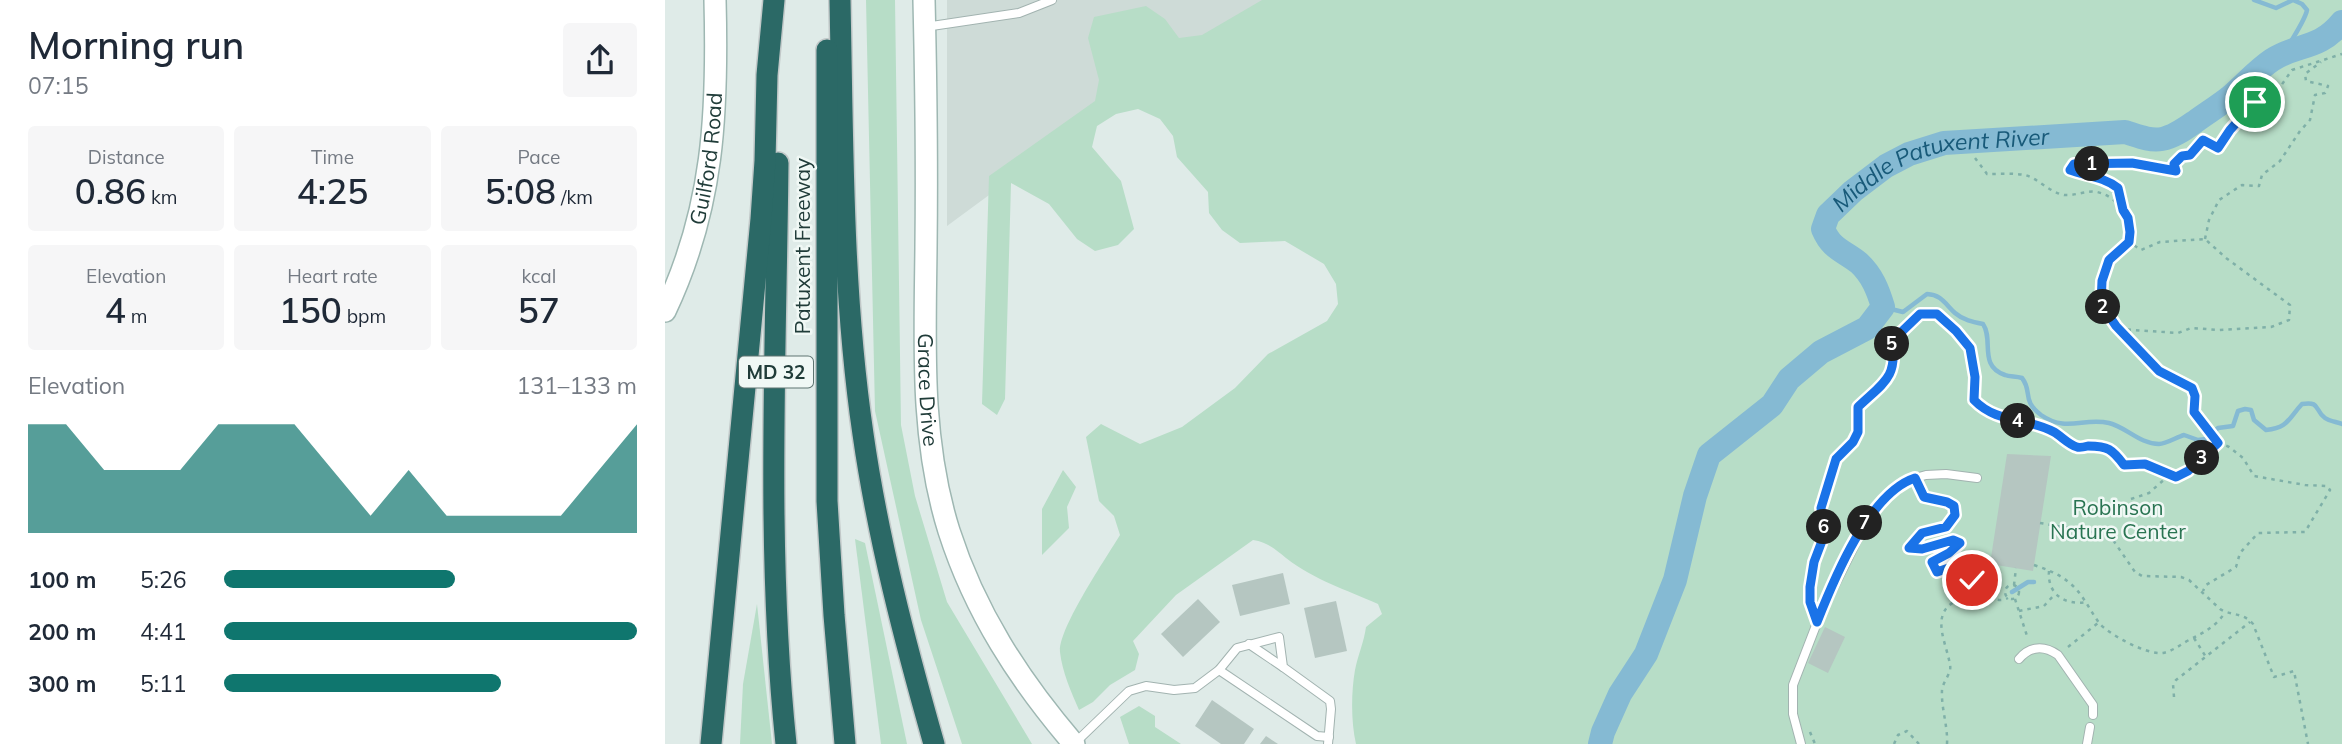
<!DOCTYPE html>
<meta charset="utf-8">
<style>
:root{--surface:#fff;--page:#f6f6f7;--text:#1f2937;--muted:#747a83;--accent:#0f766e}
body{margin:0;font-family:Mulish,sans-serif;background:var(--page);color:var(--text);height:100vh;display:flex;flex-direction:column;font-size:26px;white-space:nowrap}
*{box-sizing:border-box;margin:0}
p{font-size:23px;color:var(--muted)}
.icon{flex:none;width:38px;height:38px;fill:none;stroke:currentColor;stroke-width:2;stroke-linecap:round;stroke-linejoin:round}
.map{position:relative;flex:1;overflow:hidden}
.drawer{display:flex;flex-direction:column;background:var(--surface);width:665px}
.drawer>*{flex:none}
.pin{position:absolute;display:grid;place-items:center;width:60px;height:60px;color:#fff;margin:-30px;border:4px solid #fff;border-radius:50%;box-shadow:0 2px 7px #0007}
.km{position:absolute;width:35px;height:35px;margin:-18px;border-radius:50%;background:#222;color:#fff;font-size:19px;line-height:35px;text-align:center}
.round{display:grid;place-items:center;flex:none;width:74px;height:74px;border-radius:7px;background:var(--page)}
.headline{display:flex;align-items:center;justify-content:space-between;height:119px;padding:0 28px}
h1{font-size:38px;font-weight:600;line-height:52px}
.figures{display:grid;grid-template-columns:repeat(3,1fr);gap:10px;height:119px;padding:7px 28px}
.figures div{display:grid;align-content:center;border-radius:7px;background:var(--page);text-align:center}
.figures b{font-size:35px;font-weight:600}
.figures small{font-size:19px;font-weight:400}
.figures p{font-size:19px}
.chart{height:196px;padding:14px 28px}
.chart p{display:flex;justify-content:space-between}
.chart svg{width:100%;height:126px;margin-top:7px;fill:var(--accent);opacity:.7}
ul{padding:0 28px;list-style:none;font-size:23px}
li{display:grid;grid-template-columns:112px 84px 1fr;align-items:center;height:52px}
li i{height:18px;border-radius:9px;background:var(--accent)}
main{display:flex;flex:1;min-height:0}
.map>svg:first-child{display:block}
.built{fill:#cedbd7}
.green{fill:#b7ddc7}
.lines{fill:none;stroke-linecap:round;stroke-linejoin:round}
.stream{stroke:#85bad3;stroke-width:4.5}
.river{stroke:#85bad3;stroke-width:24}
.building{fill:#b5c6c1}
.lane-casing{stroke:#a2b3b0;stroke-width:10}
.secondary-casing{stroke:#9eb7b2;stroke-width:24}
.highway-casing{stroke:#c1c8c8;stroke-width:24}
.path{stroke:#7fb0a8;stroke-width:2.5;stroke-dasharray:3.5 5;stroke-linecap:butt}
.lane{stroke:#fff;stroke-width:8}
.secondary{stroke:#fff;stroke-width:21}
.highway{stroke:#2b6966;stroke-width:21}
.route-casing{stroke:#fff;stroke-width:14}
.route{stroke:#1a73e8;stroke-width:9}
.labels{text-anchor:middle;stroke-width:5;stroke-linejoin:round;paint-order:stroke}
.shield{fill:#f0f8f5;stroke:#5e7471;stroke-width:2}
.shield-label{font-size:19px;font-weight:bold;fill:#203c39}
.street-label{font-size:21px;fill:#203c39;stroke:#f0f8f5}
.park-label{font-size:21px;fill:#297452;stroke:#f0f8f5}
.water-label{font-size:23px;font-style:italic;fill:#185a79;stroke:#f0f8f5}
</style>
<main>
<section class="drawer">
<div class="headline"><div><h1>Morning run</h1><p>07:15</p></div><a class="round"><svg class="icon" aria-label="share" viewBox="0 0 24 24"><path d="M12 15V3M7 8l5-5 5 5M5 13v7h14v-7"/></svg></a></div>
<div class="figures">
<div><p>Distance</p><b>0.86<small> km</small></b></div>
<div><p>Time</p><b>4:25</b></div>
<div><p>Pace</p><b>5:08<small> /km</small></b></div>
</div>
<div class="figures">
<div><p>Elevation</p><b>4<small> m</small></b></div>
<div><p>Heart rate</p><b>150<small> bpm</small></b></div>
<div><p>kcal</p><b>57</b></div>
</div>
<div class="chart"><p><span>Elevation</span>131–133 m</p>
<svg viewBox="0 0 160 44" preserveAspectRatio="none"><path d="M0 44V6L10 6L20 22L30 22L40 22L50 6L60 6L70 6L80 22L90 38L100 22L110 38L120 38L130 38L140 38L150 22L160 6V44z"/></svg>
</div>
<ul>
<li><b>100 m</b>5:26<i style="width:56%"></i></li>
<li><b>200 m</b>4:41<i style="width:100%"></i></li>
<li><b>300 m</b>5:11<i style="width:67%"></i></li>
</ul>
</section>
<div class="map">
<svg width="1677" height="744" viewBox="0 0 1677 744">
<rect width="100%" height="100%" fill="#dfebe8"/>
<polygon class="built" points="282,0 609,0 512,57 282,226"/>
<g class="green">
<polygon points="201,0 230,0 236,425 250,496 282,602 367,744 297,744 256,620 210,411"/>
<path d="M597,0h1080v744h-986c-5,-22 -5,-51 -1,-74 3,-15 9,-28 11,-43l16,-13 -4,-10c-33,-15 -62,-23 -92,-46 -11,-9 -19,-16 -33,-18l-77,55 -43,46 6,13 -4,16 -25,15 -17,17 -14,8c-8,-18 -17,-39 -19,-58 -2,-23 46,-94 60,-117l-6,-19 -15,-15 -13,-64 15,-13 39,20 42,-17 53,-39 33,-34 59,-33 11,-17 -2,-20 -12,-20 -39,-23 -45,2 -18,-13 -13,-17 -1,-21 -31,-35 -4,-21 -13,-17 -22,-10 -22,5 -19,12 -5,21 29,34 13,48 -16,16 -23,6 -18,-12 -28,-35 -38,-21 -6,216 -8,16 -15,-11 7,-228 106,-75 4,-21 -11,-42 6,-21 52,-11 19,13 14,19 23,-3z"/>
<polygon points="398,470 411,487 402,507 404,528 377,555 377,509"/>
<polygon points="190,539 200,543 242,744 216,744"/>
<polygon points="92,604 107,744 75,744 78,684"/>
<polygon points="474,706 490,716 490,727 516,744 464,744 455,717"/>
</g>
<g class="lines">
<g class="stream">
<path d="M1589,0l22,8 17,-8 9,4 5,6c-2,11 -16,30 -22,42"/>
<path d="M1218,307l20,5 24,-18c15,1 18,10 28,19 8,7 18,9 28,11 11,16 -5,42 22,51 5,2 11,1 17,3 11,14 -1,22 19,37 26,18 42,2 68,8 17,4 31,21 50,21 7,0 18,-7 25,-9l14,5 8,-1 12,-11 15,-2 5,-15 7,-2 6,1 3,10 12,10c22,-2 22,-11 36,-26 19,-3 12,6 23,14 4,3 12,4 17,6"/>
<polyline points="1347,592 1363,582 1369,582"/>
</g>
<path class="river" id="s1" d="M935,744l3,-12 17,-38 26,-40 29,-74 20,-84 14,-41 63,-50 17,-26 32,-27 46,-24 16,-21c-5,-17 -11,-32 -24,-44 -16,-13 -27,-13 -36,-34l5,-14 25,-24 33,-25 23,-12 35,-11 181,-11c13,4 24,9 37,7 12,-2 24,-11 34,-18 11,-8 24,-16 35,-25 14,-12 26,-26 41,-36 26,-17 46,-9 70,-38"/>
</g>
<g class="building">
<polygon points="1342,454 1386,456 1368,571 1325,564"/>
<polygon points="618,573 625,604 575,616 567,585"/>
<polygon points="533,599 555,622 518,657 496,634"/>
<polygon points="671,601 682,651 650,658 639,608"/>
<polygon points="1160,627 1180,637 1163,673 1143,663"/>
<polygon points="547,700 589,729 579,744 556,744 530,726"/>
<polygon points="601,736 613,744 595,744"/>
</g>
<g class="lines">
<defs>
<g id="lane">
<polyline points="260,27 354,13 387,0"/>
<polyline points="584,644 618,667"/>
<path d="M1354,659c11,-13 25,-14 39,-4l35,50v10"/>
<polyline points="554,670 652,736 664,737"/>
<polyline points="411,742 464,691 481,686 509,690 530,688 554,670 572,648 614,637 618,667 665,701 666,709 663,744"/>
<polyline points="1136,744 1128,714 1128,685 1155,615 1205,514 1220,496 1243,480 1261,475 1281,474 1312,478"/>
<polyline points="1422,744 1425,727"/>
</g>
<g id="secondary">
<path id="s2" d="M259,0c2,83 3,166 2,248 -1,96 -6,191 23,283 26,81 70,149 125,213"/>
<path id="s3" d="M0,311c49,-103 53,-199 50,-311"/>
</g>
<g id="highway">
<path d="M175,0c3,145 2,291 23,434 15,105 42,208 71,310"/>
<polyline points="162,50 162,501 169,615 180,744"/>
<path d="M113,163c-2,193 -12,389 8,581"/>
<polyline points="46,744 96,219 100,161 102,75 109,0"/>
</g>
</defs>
<use href="#lane" class="lane-casing"/>
<use href="#secondary" class="secondary-casing"/>
<use href="#highway" class="highway-casing"/>
<g class="path">
<path d="M1310,158l12,16c12,0 27,-1 38,1 14,4 24,17 39,20 11,1 23,-5 33,-3 23,5 35,28 32,50"/>
<path d="M1458,210l-5,-22c-14,-11 -31,-12 -48,-18l4,-6 58,-1 44,8 -2,-7 8,-8 8,-1 13,-15 15,8 12,-19 25,-27 23,-12 14,-20 50,-16"/>
<polyline points="1540,239 1544,220 1554,200 1577,185 1594,186 1597,175 1615,161 1635,131 1645,120 1650,95 1660,93 1663,86 1641,81 1640,74 1656,62"/>
<polyline points="1454,329 1513,333 1526,328 1554,330 1606,327 1624,320 1625,305 1561,258 1540,239 1495,242 1476,250 1464,242 1444,260 1437,280 1436,304 1451,326 1494,371 1527,388 1530,396 1529,412 1549,440 1564,447 1578,458 1589,476 1640,485 1662,486 1665,490 1640,532 1593,533 1575,553 1571,567 1541,585 1538,591"/>
<polyline points="1513,476 1523,471 1553,443"/>
<polyline points="1254,487 1259,497 1282,502 1289,506 1290,515 1281,527 1257,533 1244,548 1257,549 1288,540 1295,543 1284,553 1267,563 1272,572 1298,563 1298,581 1311,578 1315,561 1329,568 1331,565"/>
<polyline points="1466,499 1484,493 1502,477 1506,477"/>
<path d="M1375,523l64,11 9,6 22,32 7,4 39,1 8,3 31,29c11,7 23,3 33,15l21,53 20,-6 14,73"/>
<path d="M1369,565c14,5 26,9 38,20 12,11 18,26 28,39 10,11 47,31 63,29 9,-2 16,-7 24,-12 17,-9 26,-12 38,-28"/>
<path d="M1384,571c-2,23 16,35 38,31"/>
<circle cx="1347" cy="592" r="7"/>
<polyline points="1349,585 1351,568"/>
<polyline points="1350,599 1363,639"/>
<path d="M1146,606l-1,-19 4,-25 10,-29 -3,-25 15,-49 17,-17 5,-10v-25c25,-23 40,-29 34,-66l28,-27h17l19,17 14,17 5,29 -1,22c23,25 53,18 80,33 7,4 15,13 23,15 27,5 24,-11 47,18h21l31,12"/>
<polyline points="1354,611 1379,606 1390,594"/>
<polyline points="1529,638 1541,657"/>
<polyline points="1403,647 1433,623"/>
<polyline points="1509,697 1508,684 1511,680 1585,622"/>
<polyline points="1145,732 1150,744"/>
<polyline points="1229,744 1233,735 1242,731 1254,744"/>
<path d="M1282,744c1,-18 -6,-36 -5,-54 1,-9 10,-17 8,-25 -3,-21 -21,-51 6,-64 8,-4 17,-8 26,-6 10,2 16,8 26,3"/>
</g>
<use href="#lane" class="lane"/>
<use href="#secondary" class="secondary"/>
<use href="#highway" class="highway"/>
</g>
<g class="lines">
<defs>
<path id="route" d="M1307,580l-9,1v-18l-26,9 -5,-10 17,-9 11,-10 -7,-3 -31,9 -13,-1 13,-15 24,-6 9,-12 -1,-9 -7,-4 -23,-5 -9,-19c-46,15 -81,101 -98,144l-7,-20v-15l4,-25 11,-29 -4,-25 15,-49 17,-17 5,-10v-25c25,-24 40,-29 34,-66l28,-27h17l19,17 14,17 5,29 -1,23c23,24 53,17 80,32 7,4 15,13 23,15 3,1 7,0 11,-1 20,0 24,3 36,19l21,-1 31,13 12,-6 30,-28 -24,-31 1,-16 -3,-8 -33,-17 -43,-45 -15,-22 1,-23 7,-21 20,-18 1,-10 -2,-14 -5,-8 -5,-22c-14,-11 -31,-12 -48,-18l4,-6 58,-1 44,8 -2,-7 8,-8 8,-1 13,-15 15,8 12,-18 25,-28"/>
</defs>
<use href="#route" class="route-casing"/>
<use href="#route" class="route"/>
</g>
<g class="labels">
<rect class="shield" x="74" y="356.5" width="74" height="31" rx="5"/>
<g class="shield-label">
<text x="111" y="379">MD 32</text>
</g>
<g class="street-label">
<text dy="7" stroke="none"><textPath href="#s3" startOffset="159">Guilford Road</textPath></text>
<text transform="translate(138 246) rotate(-90)" y="7">Patuxent Freeway</text>
<text dy="7" stroke="none"><textPath href="#s2" startOffset="390">Grace Drive</textPath></text>
</g>
<g class="park-label">
<text x="1453" y="515">Robinson<tspan x="1453" dy="24">Nature Center</tspan></text>
</g>
<g class="water-label">
<text dy="8" stroke="none"><textPath href="#s1" startOffset="786">Middle Patuxent River</textPath></text>
</g>
</g>
</svg>
<div class="pin" style="left:1590px;top:102px;background:#1e9e55"><svg class="icon" aria-label="arrive" viewBox="0 0 24 24"><path d="M6 21V4h12l-3 4 3 4H6"/></svg></div>
<div class="pin" style="left:1307px;top:580px;background:#d93025"><svg class="icon" aria-label="check" viewBox="0 0 24 24"><path d="M5 12l5 5 9-10"/></svg></div>
<b class="km" style="left:1427px;top:164px">1</b>
<b class="km" style="left:1438px;top:307px">2</b>
<b class="km" style="left:1537px;top:458px">3</b>
<b class="km" style="left:1353px;top:421px">4</b>
<b class="km" style="left:1227px;top:344px">5</b>
<b class="km" style="left:1159px;top:527px">6</b>
<b class="km" style="left:1200px;top:523px">7</b>
</div>
</main>
